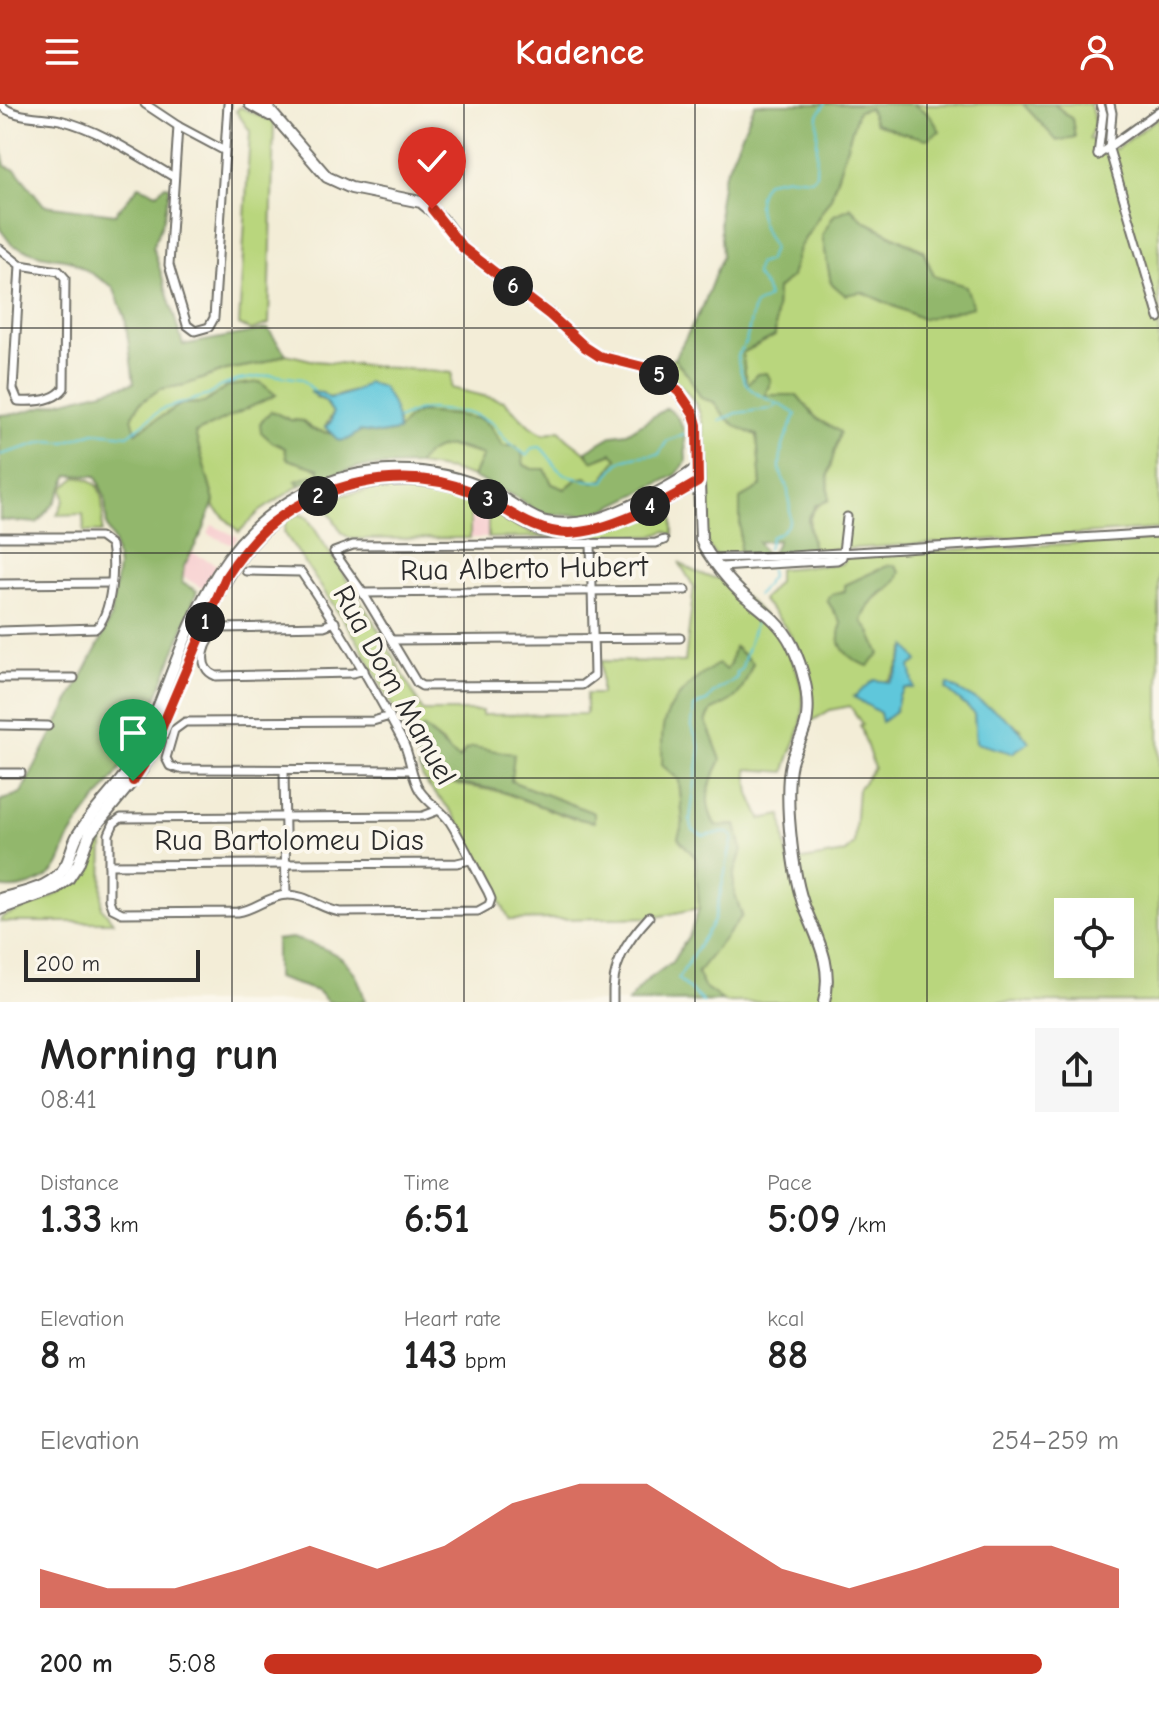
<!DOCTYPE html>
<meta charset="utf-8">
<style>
:root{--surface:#fff;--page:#f6f6f6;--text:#222;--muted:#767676;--accent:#c8321e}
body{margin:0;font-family:"Comic Neue",sans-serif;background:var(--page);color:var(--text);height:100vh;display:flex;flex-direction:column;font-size:30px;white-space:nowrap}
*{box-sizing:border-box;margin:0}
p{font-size:26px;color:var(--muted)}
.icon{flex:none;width:44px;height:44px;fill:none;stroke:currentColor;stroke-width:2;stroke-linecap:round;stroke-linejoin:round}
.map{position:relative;height:898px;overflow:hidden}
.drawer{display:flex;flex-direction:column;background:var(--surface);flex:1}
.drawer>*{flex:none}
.buttons{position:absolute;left:1054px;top:794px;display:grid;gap:16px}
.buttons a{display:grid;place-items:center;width:80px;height:80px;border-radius:0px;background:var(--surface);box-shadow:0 8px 32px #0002;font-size:40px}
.scale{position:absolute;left:24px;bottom:20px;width:176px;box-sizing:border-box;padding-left:8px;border:4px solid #2b2b2b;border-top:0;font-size:22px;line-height:28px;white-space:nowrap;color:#2b2b2b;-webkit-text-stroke:6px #fbf7ec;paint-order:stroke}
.pin{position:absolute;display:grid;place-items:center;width:68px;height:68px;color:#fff;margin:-82px -34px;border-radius:50% 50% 50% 0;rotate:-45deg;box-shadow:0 0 8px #0007}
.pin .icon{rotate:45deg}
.km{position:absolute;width:40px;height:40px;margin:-20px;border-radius:50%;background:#222;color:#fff;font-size:22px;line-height:40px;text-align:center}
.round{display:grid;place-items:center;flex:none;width:84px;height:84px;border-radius:0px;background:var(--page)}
.summary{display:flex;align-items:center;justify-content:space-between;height:136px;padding:0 40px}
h1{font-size:44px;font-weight:800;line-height:60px}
.figures{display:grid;grid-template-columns:repeat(3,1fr);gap:12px;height:136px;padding:8px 40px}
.figures div{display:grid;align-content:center}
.figures b{font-size:40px;font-weight:800}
.figures small{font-size:22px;font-weight:400}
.figures p{font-size:22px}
.chart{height:224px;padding:16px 40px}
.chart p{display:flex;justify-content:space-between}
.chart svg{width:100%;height:144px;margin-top:8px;fill:var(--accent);opacity:.7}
ul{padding:0 40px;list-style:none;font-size:26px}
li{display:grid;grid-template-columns:128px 96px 1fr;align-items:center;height:60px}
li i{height:20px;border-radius:10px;background:var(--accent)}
header{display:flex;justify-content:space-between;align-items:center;height:104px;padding:0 40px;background:var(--accent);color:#fff;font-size:36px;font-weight:800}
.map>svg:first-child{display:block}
.built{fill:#f7cfd0}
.green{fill:#b9d67d;stroke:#728054;stroke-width:2;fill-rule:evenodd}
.forest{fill:#92b76c;stroke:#5e714c;stroke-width:2}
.water{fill:#5fc7db;stroke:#457983;stroke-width:2}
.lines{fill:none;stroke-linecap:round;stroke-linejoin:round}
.stream{stroke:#5fc7db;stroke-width:2}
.street-casing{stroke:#716f67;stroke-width:11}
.secondary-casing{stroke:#716f67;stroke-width:14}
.street{stroke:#fff;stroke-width:7}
.secondary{stroke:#fff;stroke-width:10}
.route-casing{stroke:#fff;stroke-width:16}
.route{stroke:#c8321e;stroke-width:10}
.grid{fill:none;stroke:#2b2b2b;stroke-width:2;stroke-opacity:0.55}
.labels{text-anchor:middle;stroke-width:8;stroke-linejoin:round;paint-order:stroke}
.street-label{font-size:30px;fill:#2b2b2b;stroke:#fbf7ec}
</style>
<header><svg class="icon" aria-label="menu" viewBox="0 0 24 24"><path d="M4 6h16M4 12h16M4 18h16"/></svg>Kadence<svg class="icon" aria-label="person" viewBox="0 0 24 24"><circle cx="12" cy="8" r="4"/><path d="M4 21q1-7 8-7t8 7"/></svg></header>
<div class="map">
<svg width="1159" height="898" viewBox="0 0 1159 898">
<rect width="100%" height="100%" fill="#fbf7ec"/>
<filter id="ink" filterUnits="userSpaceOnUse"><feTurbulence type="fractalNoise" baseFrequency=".0125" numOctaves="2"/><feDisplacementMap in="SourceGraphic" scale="16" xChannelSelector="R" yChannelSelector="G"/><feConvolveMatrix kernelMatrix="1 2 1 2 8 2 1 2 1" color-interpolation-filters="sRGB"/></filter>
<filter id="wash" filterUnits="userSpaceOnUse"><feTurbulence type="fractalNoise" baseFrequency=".006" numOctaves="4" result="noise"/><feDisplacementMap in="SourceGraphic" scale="32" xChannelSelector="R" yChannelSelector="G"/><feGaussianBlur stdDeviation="1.8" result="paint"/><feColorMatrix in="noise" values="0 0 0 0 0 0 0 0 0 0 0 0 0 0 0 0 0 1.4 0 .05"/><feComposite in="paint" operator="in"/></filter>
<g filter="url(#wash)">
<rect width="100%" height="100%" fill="#f3edd7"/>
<g class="built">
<polygon points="470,391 488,400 488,434 470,434"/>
<polygon points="212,421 238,433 232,441 208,430"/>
<polygon points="191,448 217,461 204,485 183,473 184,462"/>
</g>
<g class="green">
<path d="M913,0h110l34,36 18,-3 -3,-18 -18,-15h36l5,19 -6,16 27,10 43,-32v412l-346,22c-3,-24 -11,-41 16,-51l-1,-25 12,-43 -23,-13 -20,-24 -32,1 -18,-10 -5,-33 33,-17 2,-47 14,-12 8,-29 32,-51 27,-87 11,-2 61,7zM851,104l13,13 59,29 11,26 -11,43 -61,-27z"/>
<polygon points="240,3 274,18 269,220 251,226 239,221 250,27 236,7"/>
<path d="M286,250l29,7 137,12 -1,15 53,13 26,25 14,8 16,-4c9,14 24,16 32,31l21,-8 4,5 -14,22 -10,2 -16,-3 -12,10 -13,-5 -7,-15h-13l-8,-4 -21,-19 -105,-15v-12l-37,-30 -32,9 -7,-5 -6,4 9,4 8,12 -8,14 7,7 -21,-5 -8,-8 -13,-1 -19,-9 1,31 13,6 2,11 32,10 1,4 -23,8 3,4 -41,27 -20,20 -26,-26 1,-5 -19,-68 80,-38 -47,-9 -24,17 -22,1 -47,28 -3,-14 8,-15 20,-14 25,-4 41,-15 34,-6z"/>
<path d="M674,254l13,15 14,25 13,4c10,18 24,27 43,33l4,51 -21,13v55l-25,1 -9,-13c-1,-32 4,-107 -8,-133 -8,-18 -24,-29 -39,-41z"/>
<polygon points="446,341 483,351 473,373 451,366 417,361 427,348"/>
<path d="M77,373c31,1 26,32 25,55h-18l-1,-18 -26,1 7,-15 -1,-12z"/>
<polygon points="399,381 433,384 470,391 470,434 352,435 343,430 327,405 328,398 332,393"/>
<path d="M663,399h6l4,3v29l-7,-4 -13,5 -165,2v-34c10,8 20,17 31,23 51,27 99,-2 144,-24z"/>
<path d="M298,410l9,3 68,107 48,87h59v4l104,-1v-20h15v-33l84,1 9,-75 -15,-25c9,6 17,11 27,14 6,2 13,1 18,5 42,27 87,86 78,139 -3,18 -14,34 -17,52l-38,-3 3,25 11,25 21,-4c2,16 3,34 7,49 12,44 44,93 30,138h-95l-20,-15 -7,-14 45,-58 -8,-24v-16l8,-25 -6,-25 -20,1c-16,-27 -8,-40 5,-66l-15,-38 6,-12 41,-47 -18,-16 -5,17 -51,116 4,42 -5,16 18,20 3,50 -42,9 -147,3c-19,-35 -36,-72 -57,-106 -12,-18 -26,-23 -34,-45l18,12 65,11 72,27 -63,-38 -62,-28 -6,-10 -19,-15 -12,3 -14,-14 -41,-77 -73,-108 2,-11z"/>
<path d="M1159,435v463h-332l4,-25 -2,-19 -21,-50 -11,-47 47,-8 10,-9 4,-55 16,-21 -14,-43 2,-1 -12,-18 -20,4 -21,13c1,-56 -7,-82 -47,-123l16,-18v-13l63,-5 7,-8 7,-1zM889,485c-13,7 -23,18 -28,33l9,10 -28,-8 -15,-24c13,-15 43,-10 62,-11zM906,543l-1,41 -6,8 -4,16 -13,9 -2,-9 -26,-16c36,-14 38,-12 52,-49zM948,581l73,44 -45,14 -2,-30zM1068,808h52v52h-52z"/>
<path d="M103,723l-1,81 11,14h-113l2,-5c30,-12 65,-19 81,-50 8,-16 7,-23 20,-40z"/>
</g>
<g class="forest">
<path d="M755,0h158l17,11 10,16 -13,8 -25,-6 -27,-10 -6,-15 -11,3 -27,86 -32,51 -8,29 -14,12 -2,47 -33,17 5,32 10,-11 10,-1 4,8 -6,14h32l20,24 23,13 -12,43 1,25 -13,5 -8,14 5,32 -41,2 6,-13 -20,2 7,12h-25v-55l21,-13 -4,-51c-19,-6 -33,-15 -43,-33l-13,-4 -13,-23 -14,-16 29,-53 19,-50 -3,-52 4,-26z"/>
<polygon points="1023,0 1054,0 1072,15 1075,33 1057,37"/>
<path d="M0,35l5,27 11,4 28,35 71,9 24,-28 18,7 8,-8 5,2 -6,31 -11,29 30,98 85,-16 18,25 -26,10 -34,6 -41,15 -25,4 -20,14 -8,14 4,15 46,-28 22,-1 24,-17 32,-4 16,13 -81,38 19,68 -11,30 -19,35 -2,17 15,8c-19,51 -38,105 -62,154 -17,33 -45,59 -64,90 -9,15 -8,31 -24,42 -12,8 -33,14 -47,10v-86l21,-8 80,-153 10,-24 7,-49 -4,-25 -7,-15 -2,-29 -9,-22 -27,-1 -14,27 -18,21 -37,-3v-105l15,-1 119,-31 -9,-66 -12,-30 -43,-27 -30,-5 -28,-10 -12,-16z"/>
<polygon points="851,104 864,117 923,147 934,172 966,182 973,203 923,215 862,188 845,191 831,179 822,131 834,111"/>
<path d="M667,304c20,13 18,32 19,54l-10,13 -82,40 -52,-1 -28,-18 -41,-19 10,-22c-28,-10 -46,-16 -66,10l-58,2 -59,18 -4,-4 23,-8v-4l-32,-10 -2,-11 -13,-6 -11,-10 -1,-9 11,-12 19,9 13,1 8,8 21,5 7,7 10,-2 11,-8 19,3 19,-3 9,-12 12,-7 37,3 24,4 10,7 13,20h13l6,7 2,12 8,4h13l7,15 13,5 12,-10 9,-2 7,5 10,-2 14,-22 -5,-5 -20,8 -6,-10 27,-16 14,-2z"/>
<path d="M888,461l7,1 5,6c-4,14 -14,16 -24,25 -6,6 -11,16 -14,24l8,11 10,22 -12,12c-19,-6 -36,-21 -26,-42l-15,-24 4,-5 14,-4v-6z"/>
<path d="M734,543l19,16c-12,29 -11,35 -41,47l-6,11 15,39c-12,24 -20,41 -5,66l20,-1 6,25 -8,25v16l8,25 -45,57 7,14 20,14 -96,1 17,-20 27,-20 18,-28 9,-26 -3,-50 -18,-20 5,-16 -4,-42 -17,-15c1,-13 -2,-33 3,-45 8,-24 33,-44 53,-56l8,6 4,-6z"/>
<path d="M398,613l14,14 12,-3c13,10 22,23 36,31l5,-9 8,-3 41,7 -3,27 83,32v9c-32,-5 -60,-20 -91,-30 -31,-10 -55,-4 -84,-23l-3,-16z"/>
<path d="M292,834c39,12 64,18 73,64h-37l-11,-11 -41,-13v-38z"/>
</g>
<g class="water">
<path d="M367,278l15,5c10,14 16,27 16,44l-19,3 -19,-3 -11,8 -10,2 -14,-14 6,-5 2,-9 -8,-12 -15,-9 12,1 7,5c11,-1 32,-8 38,-16z"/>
<polygon points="907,542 918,557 910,562 914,584 905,584 899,592 895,608 882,618 880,609 854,593 874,576 890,578 896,570"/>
<path d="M948,580c28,17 64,31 81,58l-17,11 -36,-10 -2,-30 -28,-24z"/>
</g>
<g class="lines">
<g class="stream">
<path d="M398,315l18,-8 14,-2 41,4 22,10 12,16 22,17 5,-8 8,-1c8,7 10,12 16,20 10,12 35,15 49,14 16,-28 24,-23 54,-27l8,-13 17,-7"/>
<polyline points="719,317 737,309 770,305 777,301"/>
<polyline points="0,351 47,337 65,338 94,328 128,331 162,305 209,291 219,283 239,276 272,271 302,275 314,287"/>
<path d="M768,445l3,-12c25,-10 19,-23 17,-46 -1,-8 -8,-14 -8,-23 0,-22 8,-35 16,-54 -33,-23 -51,-11 -59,-58l9,-14 8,-36 14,-8 -2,-9 -11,-15 3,-10 11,-4 4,-13c-11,-19 -24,-47 -6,-66l22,-4 22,2 5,-5 2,-59 7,-11"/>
<polyline points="757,492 771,473 770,466"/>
<path d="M703,898l-25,-23 36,-58 19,-84 -5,-5 -25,4 -10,-6 -3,-10 10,-72 -8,-21 2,-20 14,-7c5,-11 21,-14 29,-23v-5l4,-2 16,-53 -6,-10"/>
</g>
</g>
</g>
<g filter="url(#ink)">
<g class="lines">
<defs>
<g id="street">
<path d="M0,0c11,14 43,12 60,16 41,10 78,36 114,57"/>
<polyline points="145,0 178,22 223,46"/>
<polyline points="1110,0 1112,9 1109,45 1159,214"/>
<polyline points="178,22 169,161 187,221 195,227 209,223 214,214 228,0"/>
<polyline points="1098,51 1159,7"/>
<polyline points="1098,51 1103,10 1100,0"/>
<path d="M0,145l20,16 39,6 6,7 -1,110c-9,13 -31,14 -46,13l-5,-12 7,-124"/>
<path d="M0,433h100l11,8c4,21 1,69 -15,83l-96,3"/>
<polyline points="591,439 594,572 582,581 422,582 417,579 363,489 334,448 353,441 656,439 664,436"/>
<polyline points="843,448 847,413"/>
<polyline points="712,454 791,452 1159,429"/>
<polyline points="721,463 837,456 842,453 843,448"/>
<path d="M246,467l55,1c37,54 70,110 101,168 9,16 8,35 18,51 8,12 22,19 30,31 14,22 25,47 38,70l3,7 -2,6 -11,6 -138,1c-19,-3 -34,-18 -54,-17 -18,1 -31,15 -48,17l-116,1 -10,-5 -3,-8v-66l5,-11 7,-5 302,-2 16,-6"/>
<polyline points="0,480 111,479"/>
<polyline points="363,489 686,486"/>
<path d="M335,518l-11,4 -103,2c-16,9 -27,40 -5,48l137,-3 11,-3"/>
<polyline points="392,536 680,534"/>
<polyline points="0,574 74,574"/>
<polyline points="390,612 373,617 185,618 174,626 166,654 170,662 179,665 411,666"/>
<polyline points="0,621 48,622"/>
<polyline points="284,666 286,791"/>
<polyline points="0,669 21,669"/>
<polyline points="109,761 457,759 470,756"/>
<path d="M613,898c-2,-36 12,-59 36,-85"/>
</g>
<g id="secondary">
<polyline points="250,0 270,11"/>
<path d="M264,0l63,73 24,11 70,14 21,17 21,29 87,67 35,32 14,9 52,13 28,23 15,22 3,11 4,115c6,15 32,47 45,57 19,15 35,26 46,48 10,21 18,49 15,72 -1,16 -12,30 -16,46 -4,17 -3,38 -2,55 2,27 5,59 14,85 13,34 31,61 21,99"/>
<path d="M0,795c24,-7 55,-11 67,-36 5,-11 6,-23 14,-33 18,-26 43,-49 59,-77 8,-15 13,-34 20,-50 33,-84 57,-164 143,-209 58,-31 128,-30 187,-3 17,8 34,24 52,30 14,4 34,3 48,0 25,-5 89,-37 108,-54"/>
<path d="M0,805l53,-19 15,-11 10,-15 12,-31 52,-64 8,-14c14,-33 28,-67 41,-101 34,-82 65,-145 159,-168 37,-9 78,-9 114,3 26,8 45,28 70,38 50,20 121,-19 164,-45"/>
</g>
</defs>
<use href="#street" class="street-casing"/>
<use href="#secondary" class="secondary-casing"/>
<use href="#street" class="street"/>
<use href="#secondary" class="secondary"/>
</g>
</g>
<g class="lines" filter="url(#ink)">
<defs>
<path id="route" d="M133,677l17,-26 76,-178c11,-17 23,-33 38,-47 53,-47 139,-66 206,-39 34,14 60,42 99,42 39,-1 96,-31 129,-51l-1,-57 -3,-11 -15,-22 -28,-23 -52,-13 -14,-9 -35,-32 -87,-67 -31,-39"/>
</defs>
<use href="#route" class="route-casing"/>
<use href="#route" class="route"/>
</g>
<path class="grid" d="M232,0v898M464,0v898M695,0v898M927,0v898M0,224h1159M0,449h1159M0,674h1159"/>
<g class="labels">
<g class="street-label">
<text transform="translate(524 464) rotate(-1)" y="10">Rua Alberto Hubert</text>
<text transform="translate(395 581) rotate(61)" y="10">Rua Dom Manuel</text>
<text x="289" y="746">Rua Bartolomeu Dias</text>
</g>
</g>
</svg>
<div class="buttons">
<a><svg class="icon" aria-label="locate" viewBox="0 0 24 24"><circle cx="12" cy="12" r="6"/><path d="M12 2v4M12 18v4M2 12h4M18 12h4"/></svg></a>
</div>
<div class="scale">200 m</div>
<div class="pin" style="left:133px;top:677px;background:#1e9e55"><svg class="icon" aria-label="arrive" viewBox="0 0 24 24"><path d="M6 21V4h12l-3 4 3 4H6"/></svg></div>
<div class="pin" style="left:432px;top:105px;background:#d93025"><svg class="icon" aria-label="check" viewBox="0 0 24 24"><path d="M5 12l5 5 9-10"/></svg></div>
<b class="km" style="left:205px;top:518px">1</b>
<b class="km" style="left:318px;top:392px">2</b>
<b class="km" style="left:488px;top:395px">3</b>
<b class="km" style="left:650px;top:402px">4</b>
<b class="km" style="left:659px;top:271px">5</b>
<b class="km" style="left:513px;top:182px">6</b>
</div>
<section class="drawer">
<div class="summary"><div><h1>Morning run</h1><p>08:41</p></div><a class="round"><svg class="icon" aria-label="share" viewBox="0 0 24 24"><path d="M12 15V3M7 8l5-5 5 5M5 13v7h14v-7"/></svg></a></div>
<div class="figures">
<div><p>Distance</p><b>1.33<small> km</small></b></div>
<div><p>Time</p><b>6:51</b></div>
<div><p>Pace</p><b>5:09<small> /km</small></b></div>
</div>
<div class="figures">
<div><p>Elevation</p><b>8<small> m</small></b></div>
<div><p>Heart rate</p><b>143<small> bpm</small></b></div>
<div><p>kcal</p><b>88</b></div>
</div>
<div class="chart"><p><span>Elevation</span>254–259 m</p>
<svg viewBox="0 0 160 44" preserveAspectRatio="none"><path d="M0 44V32L10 38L20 38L30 32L40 25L50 32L60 25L70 12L80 6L90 6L100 19L110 32L120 38L130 32L140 25L150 25L160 32V44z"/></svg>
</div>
<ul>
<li><b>200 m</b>5:08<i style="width:91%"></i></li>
</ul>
</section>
